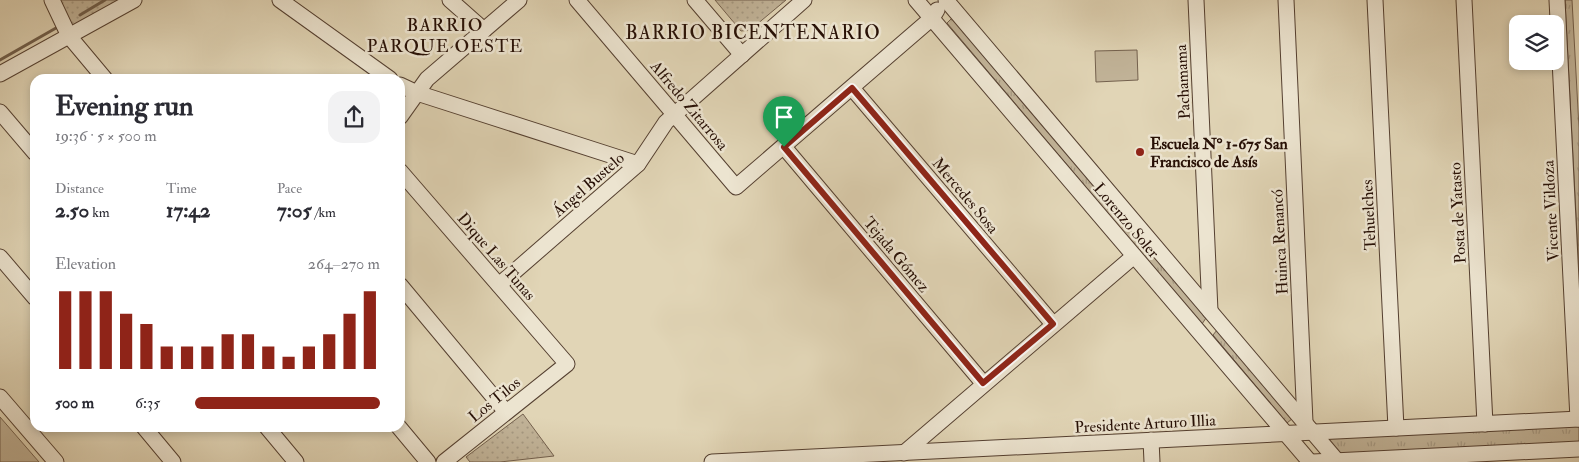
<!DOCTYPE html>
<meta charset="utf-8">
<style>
:root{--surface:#fff;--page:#f2f2f3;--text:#2b2b33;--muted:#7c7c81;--accent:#8f2418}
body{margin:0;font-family:"IM FELL Double Pica",serif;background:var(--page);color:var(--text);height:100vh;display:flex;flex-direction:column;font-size:19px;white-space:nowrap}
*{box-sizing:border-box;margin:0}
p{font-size:16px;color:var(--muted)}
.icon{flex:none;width:28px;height:28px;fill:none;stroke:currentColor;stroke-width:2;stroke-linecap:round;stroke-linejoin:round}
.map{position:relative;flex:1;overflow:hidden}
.panel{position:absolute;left:30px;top:74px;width:375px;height:358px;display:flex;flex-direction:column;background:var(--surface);border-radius:15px;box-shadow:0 2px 8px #0003}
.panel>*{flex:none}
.tools{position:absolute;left:1509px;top:15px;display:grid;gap:10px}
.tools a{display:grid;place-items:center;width:55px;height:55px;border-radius:10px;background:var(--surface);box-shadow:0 2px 8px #0003;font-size:25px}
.pin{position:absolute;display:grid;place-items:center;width:42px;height:42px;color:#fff;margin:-51px -21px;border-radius:50% 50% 50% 0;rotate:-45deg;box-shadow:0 0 5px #0007}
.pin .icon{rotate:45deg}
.round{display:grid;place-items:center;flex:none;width:52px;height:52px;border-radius:15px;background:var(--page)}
.overview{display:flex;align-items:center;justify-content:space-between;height:85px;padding:0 25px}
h1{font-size:28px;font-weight:700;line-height:38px}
.stats{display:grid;grid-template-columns:repeat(3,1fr);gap:8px;height:85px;padding:5px 25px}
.stats div{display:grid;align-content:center}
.stats b{font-size:21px;font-weight:700}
.stats small{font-size:14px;font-weight:400}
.stats p{font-size:14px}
.chart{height:140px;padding:10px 25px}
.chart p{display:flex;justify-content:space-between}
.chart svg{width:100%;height:90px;margin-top:5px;stroke:var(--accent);stroke-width:6}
ul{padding:0 25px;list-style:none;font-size:16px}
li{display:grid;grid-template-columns:80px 60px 1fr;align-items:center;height:38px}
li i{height:12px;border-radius:6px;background:var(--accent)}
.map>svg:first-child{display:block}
.grass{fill:url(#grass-tufts);stroke:#74614e}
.park{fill:url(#park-dots);stroke:#74614e}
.pitch{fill:#c1b398;stroke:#74614e}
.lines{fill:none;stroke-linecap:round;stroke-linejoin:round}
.stream{stroke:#705e4b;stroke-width:3}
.minor-casing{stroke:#554031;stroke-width:17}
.minor{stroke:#ece4d0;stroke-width:15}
.route-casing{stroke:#fff;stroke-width:10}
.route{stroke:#8f2418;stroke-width:6}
.poi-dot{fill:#8f2418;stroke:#ece4d0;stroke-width:2}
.labels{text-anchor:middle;stroke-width:5;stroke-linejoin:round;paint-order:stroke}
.street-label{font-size:16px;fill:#260f05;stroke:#ece4d0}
.poi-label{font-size:16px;font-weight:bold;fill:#260f05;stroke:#ece4d0;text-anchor:start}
.neighbourhood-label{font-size:18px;letter-spacing:1px;fill:#260f05;stroke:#ece4d0}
.quarter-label{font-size:19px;letter-spacing:1px;fill:#260f05;stroke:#ece4d0}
</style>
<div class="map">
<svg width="1579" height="462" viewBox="0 0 1579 462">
<defs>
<pattern id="grass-tufts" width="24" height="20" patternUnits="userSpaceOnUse" patternTransform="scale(1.25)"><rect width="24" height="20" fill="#c1b398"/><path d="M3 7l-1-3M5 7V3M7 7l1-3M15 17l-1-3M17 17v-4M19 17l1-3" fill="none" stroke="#a69982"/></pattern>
<pattern id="park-dots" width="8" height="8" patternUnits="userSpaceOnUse" patternTransform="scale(1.25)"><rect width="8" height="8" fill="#c1b398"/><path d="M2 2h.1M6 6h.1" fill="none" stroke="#a69982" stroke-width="1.8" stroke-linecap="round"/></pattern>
</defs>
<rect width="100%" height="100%" fill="#e1d5b6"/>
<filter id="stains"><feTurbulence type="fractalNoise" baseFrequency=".004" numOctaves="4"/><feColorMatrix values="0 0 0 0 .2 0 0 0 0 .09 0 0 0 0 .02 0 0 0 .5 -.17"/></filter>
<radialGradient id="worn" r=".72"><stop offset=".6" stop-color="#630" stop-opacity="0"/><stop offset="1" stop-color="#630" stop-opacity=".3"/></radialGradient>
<g class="grass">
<polygon points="1565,0 1572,0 1579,128 1579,273"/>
<polygon points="952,18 1206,318 1202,324 947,23"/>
<polygon points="1217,330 1293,418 1287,423 1213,335"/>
<polygon points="1579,425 1579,443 1340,454 1328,441 1329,438"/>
</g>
<g class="park">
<polygon points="60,0 120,0 73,25 70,25"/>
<polygon points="715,0 786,0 750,30 741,31"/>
<polygon points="523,414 554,456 500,462 470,462 466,457"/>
</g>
<g class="pitch">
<polygon points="1137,50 1138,80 1096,82 1095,51"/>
<polygon points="0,417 39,462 0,462"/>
</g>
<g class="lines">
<g class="stream">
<polyline points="80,15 105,0"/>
<polyline points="0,60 56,28"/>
</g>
<defs>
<g id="minor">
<polyline points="52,0 69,36 105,79"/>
<polyline points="280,0 390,79"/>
<polyline points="450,0 484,30"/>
<polyline points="577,0 736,187 932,18 937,10"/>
<polyline points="695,0 742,55"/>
<polyline points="916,0 1310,462"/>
<polyline points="946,0 1338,462"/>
<polyline points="1196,0 1210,311"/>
<polyline points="1286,0 1305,422"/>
<polyline points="1375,0 1396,428"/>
<polyline points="1464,0 1485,424"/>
<polyline points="1557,0 1578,419"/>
<polyline points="0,74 134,0"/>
<polyline points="400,85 417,93 638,164"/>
<polyline points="852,88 1053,324"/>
<polyline points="0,112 35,153"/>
<polyline points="400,117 427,79 519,0"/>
<polyline points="784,147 983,383"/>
<polyline points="400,171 567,364 444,462"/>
<polyline points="0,257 35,298"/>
<polyline points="400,285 506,412"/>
<polyline points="499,285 638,164 666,122 804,0"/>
<polyline points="0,397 56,462"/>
<polyline points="143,426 173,462"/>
<polyline points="266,426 296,462"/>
<polyline points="398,426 428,462"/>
<polyline points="1151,440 1152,462"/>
<polyline points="904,453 1134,256"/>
<polyline points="712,462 1579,419"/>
<polyline points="1313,462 1579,449"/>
</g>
</defs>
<use href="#minor" class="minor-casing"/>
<use href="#minor" class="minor"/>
</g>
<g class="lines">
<defs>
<polygon id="route" points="852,88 1053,324 983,383 784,147"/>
</defs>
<use href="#route" class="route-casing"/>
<use href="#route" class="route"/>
</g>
<circle class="poi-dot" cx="1140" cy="152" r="5"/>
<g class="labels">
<g class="street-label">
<text transform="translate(1182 82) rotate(-93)" y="6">Pachamama</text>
<text transform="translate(690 105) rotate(50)" y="6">Alfredo Zitarrosa</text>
<text transform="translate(588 184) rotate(-41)" y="6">Ángel Bustelo</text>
<text transform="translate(966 195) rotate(50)" y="6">Mercedes Sosa</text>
<text transform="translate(1550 211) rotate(-93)" y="6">Vicente Vildoza</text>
<text transform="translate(1457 213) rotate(-93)" y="6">Posta de Yatasto</text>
<text transform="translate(1368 215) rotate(-93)" y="6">Tehuelches</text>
<text transform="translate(1127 220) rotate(50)" y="6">Lorenzo Soler</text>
<text transform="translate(1279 242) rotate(-93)" y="6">Huinca Renancó</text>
<text transform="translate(897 254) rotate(50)" y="6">Tejada Gómez</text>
<text transform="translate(497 256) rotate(49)" y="6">Dique Las Tunas</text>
<text transform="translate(494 399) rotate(-39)" y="6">Los Tilos</text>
<text transform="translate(1145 423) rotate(-3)" y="6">Presidente Arturo Illia</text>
</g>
<g class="poi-label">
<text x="1150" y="149">Escuela N° 1-675 San<tspan x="1150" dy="18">Francisco de Asís</tspan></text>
</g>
<g class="neighbourhood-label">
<text x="445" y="31">BARRIO<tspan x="445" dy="21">PARQUE OESTE</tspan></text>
</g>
<g class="quarter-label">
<text x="753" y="39">BARRIO BICENTENARIO</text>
</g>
</g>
<rect width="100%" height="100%" filter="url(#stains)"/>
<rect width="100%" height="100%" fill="url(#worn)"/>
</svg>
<div class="tools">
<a><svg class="icon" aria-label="layers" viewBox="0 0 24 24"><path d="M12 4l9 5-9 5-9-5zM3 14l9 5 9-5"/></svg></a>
</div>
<div class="pin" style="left:784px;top:147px;background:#1e9e55"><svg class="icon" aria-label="arrive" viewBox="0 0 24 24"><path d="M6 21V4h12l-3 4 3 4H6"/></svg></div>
<section class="panel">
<div class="overview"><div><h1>Evening run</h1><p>19:36 · 5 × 500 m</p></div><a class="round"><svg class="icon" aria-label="share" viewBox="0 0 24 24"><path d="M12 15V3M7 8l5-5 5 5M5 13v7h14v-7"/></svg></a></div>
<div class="stats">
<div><p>Distance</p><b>2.50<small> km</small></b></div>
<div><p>Time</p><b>17:42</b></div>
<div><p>Pace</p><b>7:05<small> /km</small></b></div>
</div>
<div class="chart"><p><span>Elevation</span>264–270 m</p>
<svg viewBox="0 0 160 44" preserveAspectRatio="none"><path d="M5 44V6M15 44V6M25 44V6M35 44V17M45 44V22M55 44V33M65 44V33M75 44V33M85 44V27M95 44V27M105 44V33M115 44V38M125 44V33M135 44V27M145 44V17M155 44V6"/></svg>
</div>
<ul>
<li><b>500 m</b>6:35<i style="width:100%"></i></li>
</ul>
</section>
</div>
